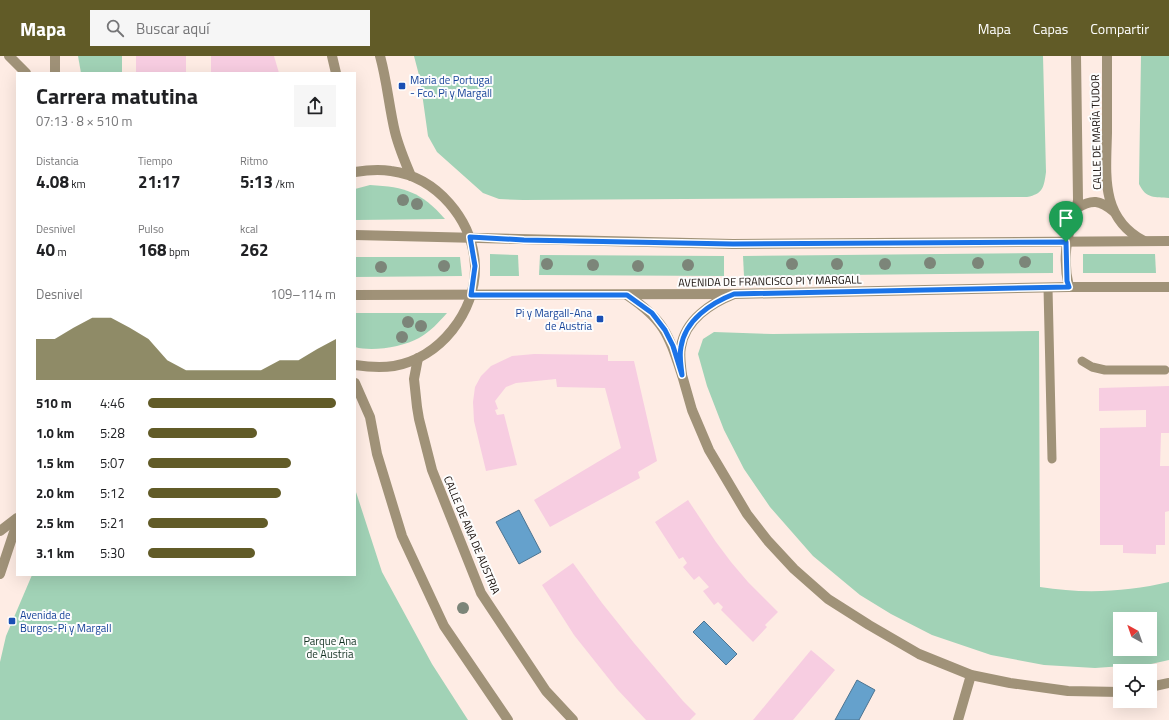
<!DOCTYPE html>
<html lang="es">
<meta charset="utf-8">
<style>
:root{--surface:#fff;--page:#f6f6f6;--text:#202124;--muted:#757577;--accent:#615b27}
body{margin:0;font-family:"Titillium Web",sans-serif;background:var(--page);color:var(--text);height:100vh;display:flex;flex-direction:column;font-size:15px;white-space:nowrap}
*{box-sizing:border-box;margin:0}
p{font-size:13px;color:var(--muted)}
.icon{flex:none;width:22px;height:22px;fill:none;stroke:currentColor;stroke-width:2;stroke-linecap:round;stroke-linejoin:round}
.map{position:relative;flex:1;overflow:hidden}
.panel{position:absolute;left:16px;top:16px;width:340px;height:504px;display:flex;flex-direction:column;background:var(--surface);border-radius:0px;box-shadow:0 4px 16px #0002}
.panel>*{flex:none}
.needle{width:26px;rotate:320deg}
.buttons{position:absolute;left:1113px;top:556px;display:grid;gap:8px}
.buttons a{display:grid;place-items:center;width:44px;height:44px;border-radius:0px;background:var(--surface);box-shadow:0 4px 16px #0002;font-size:20px}
.pin{position:absolute;display:grid;place-items:center;width:34px;height:34px;color:#fff;margin:-41px -17px;border-radius:50% 50% 50% 0;rotate:-45deg;box-shadow:0 0 4px #0007}
.pin .icon{rotate:45deg}
.round{display:grid;place-items:center;flex:none;width:42px;height:42px;border-radius:0px;background:var(--page)}
.overview{display:flex;align-items:center;justify-content:space-between;height:68px;padding:0 20px}
h1{font-size:22px;font-weight:700;line-height:30px}
.stats{display:grid;grid-template-columns:repeat(3,1fr);gap:6px;height:68px;padding:4px 20px}
.stats div{display:grid;align-content:center}
.stats b{font-size:17px;font-weight:700}
.stats small{font-size:11px;font-weight:400}
.stats p{font-size:11px}
.chart{height:112px;padding:8px 20px}
.chart p{display:flex;justify-content:space-between}
.chart svg{width:100%;height:72px;margin-top:4px;fill:var(--accent);opacity:.7}
ul{padding:0 20px;list-style:none;font-size:13px}
li{display:grid;grid-template-columns:64px 48px 1fr;align-items:center;height:30px}
li i{height:10px;border-radius:5px;background:var(--accent)}
header{display:flex;align-items:center;gap:24px;box-sizing:border-box;height:56px;padding:0 20px;background:var(--accent);color:#fff}
header strong{font-size:19px}
nav{display:flex;gap:22px;margin-inline-start:auto;font-size:14px}
.search{width:280px;height:36px;background:var(--page);display:flex;align-items:center;gap:10px;box-sizing:border-box;padding:0 14px;border-radius:0px;color:var(--muted);font-size:15px}
.map>svg:first-child{display:block}
.green{fill:#a1d2b6;fill-rule:evenodd}
.water{fill:#65a1cc;stroke:#4d7491}
.building{fill:#f7cde1}
.lines{fill:none;stroke-linecap:round;stroke-linejoin:round}
.service{stroke:#a09278;stroke-width:9}
.minor{stroke:#a09278;stroke-width:10}
.tertiary{stroke:#a09278;stroke-width:10}
.tree{fill:#7c8579}
.route-casing{stroke:#fff;stroke-width:8}
.route{stroke:#1a73e8;stroke-width:5}
.transit-dot{fill:#1a4fb4;stroke:#fdfdfd;stroke-width:1.5}
.labels{text-anchor:middle;stroke-width:4;stroke-linejoin:round;paint-order:stroke}
.transit-label{font-size:11px;fill:#164399;stroke:#fdfdfd;text-anchor:start}
.street-label{font-size:11px;fill:#140b07;stroke:#fdfdfd}
.park-label{font-size:11px;fill:#123121;stroke:#fdfdfd}
</style>
<header>
<strong>Mapa</strong>
<div class="search"><svg class="icon" aria-label="search" viewBox="0 0 24 24"><circle cx="10" cy="10" r="6"/><path d="M15 15l6 6"/></svg>Buscar aquí</div>
<nav><a>Mapa</a><a>Capas</a><a>Compartir</a></nav>
</header>
<div class="map">
<svg width="1169" height="664" viewBox="0 0 1169 664">
<rect width="100%" height="100%" fill="#feece4"/>
<g class="green">
<polygon points="78,0 122,0 122,17 81,17"/>
<path d="M414,0h629l3,116c-2,15 -3,22 -19,25l-504,3 -24,-1 -16,-6 -46,-41 -9,-16 -8,-57z"/>
<path d="M1141,0h28v142c-14,-1 -23,1 -30,-14z"/>
<path d="M370,129c36,2 51,7 75,34l-90,1v-31z"/>
<polygon points="1053,197 1053,217 744,220 743,200"/>
<polygon points="490,198 518,199 519,220 490,220"/>
<polygon points="1083,198 1155,198 1156,217 1083,217"/>
<polygon points="540,199 724,200 724,220 539,219"/>
<polygon points="355,201 460,201 462,220 355,221"/>
<path d="M355,257h92c-8,9 -17,19 -28,25 -16,9 -47,14 -64,9z"/>
<path d="M1039,275l1,256c43,7 87,5 129,-5v78l-18,4 -56,4 -51,-3 -53,-10 -59,-20 -41,-21 -31,-19 -47,-39 -43,-49 -26,-38 -20,-39 -17,-44 -9,-32 5,-15 11,-7 59,2zM1120,563h30v30h-30z"/>
<polygon points="355,433 382,516 432,608 468,664 0,664 0,606 6,580 32,519 355,519"/>
</g>
<g class="water">
<polygon points="519,454 541,496 519,508 496,466"/>
<polygon points="704,565 737,598 726,609 693,576"/>
<polygon points="857,624 875,634 859,664 835,664"/>
</g>
<g class="building">
<rect x="136" y="0" width="50" height="17"/>
<polygon points="211,0 274,0 279,17 211,17"/>
<polygon points="534,298 608,299 608,305 634,305 657,405 638,416 640,422 550,471 534,444 621,392 605,332 557,331 556,323 516,327 506,331 495,345 498,353 495,354 497,359 504,358 517,409 486,415 474,365 473,346 475,331 481,320 491,310 512,300"/>
<polygon points="1169,330 1169,377 1161,377 1160,410 1169,410 1169,455 1165,456 1165,489 1156,489 1156,498 1123,497 1123,489 1100,489 1100,372 1146,371 1146,354 1099,355 1099,332"/>
<polygon points="688,444 716,486 731,506 748,526 778,556 765,569 767,571 753,586 721,554 723,551 718,546 714,549 703,535 709,531 699,520 694,524 683,511 687,507 683,501 679,503 655,466"/>
<polygon points="573,507 602,547 634,587 683,645 696,658 690,664 646,664 617,633 574,579 542,529"/>
<polygon points="811,594 835,614 793,664 753,664"/>
</g>
<g class="lines">
<g class="service">
<polyline points="1048,232 1052,403"/>
<polyline points="1082,305 1092,311 1105,314 1165,314"/>
</g>
<g class="minor">
<polyline points="332,0 336,17"/>
<path d="M380,0c7,25 9,51 15,76 4,16 10,30 16,44"/>
<path d="M1107,0c0,26 0,51 0,77 -1,42 -7,85 37,108"/>
<path d="M1077,152c15,-9 23,-8 36,3"/>
<path d="M1069,231c-5,-20 -4,-42 2,-62 3,-9 6,-16 7,-25l-2,-144"/>
<path d="M627,239c37,25 41,38 55,80 -1,-10 -3,-19 -1,-28 4,-27 30,-44 53,-53"/>
<polyline points="418,302 414,323 417,351 419,363 432,414 481,537 546,635 573,664"/>
<polyline points="682,319 692,354 709,394 747,458 768,485 794,513 828,543 869,569 919,598 971,619 1010,627 1068,635 1120,636"/>
<polyline points="355,327 370,361 377,398 402,480 444,570 508,664"/>
<polyline points="1150,631 1169,627"/>
<polyline points="958,664 971,619"/>
</g>
<g class="tertiary">
<polyline points="9,0 26,17"/>
<polyline points="55,0 55,17"/>
<path d="M355,116c12,-2 24,-3 36,-1 46,6 82,49 84,95 1,46 -35,92 -81,100 -13,2 -26,1 -39,-1"/>
<polyline points="355,179 733,188 1169,185"/>
<polyline points="355,239 734,238 1069,231 1169,231"/>
<polyline points="0,475 17,462"/>
<polyline points="0,518 17,467"/>
</g>
</g>
<g class="tree">
<circle cx="403" cy="144" r="6"/>
<circle cx="417" cy="148" r="6"/>
<circle cx="1025" cy="206" r="6"/>
<circle cx="930" cy="207" r="6"/>
<circle cx="978" cy="207" r="6"/>
<circle cx="547" cy="208" r="6"/>
<circle cx="792" cy="208" r="6"/>
<circle cx="837" cy="208" r="6"/>
<circle cx="885" cy="208" r="6"/>
<circle cx="593" cy="209" r="6"/>
<circle cx="688" cy="209" r="6"/>
<circle cx="444" cy="210" r="6"/>
<circle cx="638" cy="210" r="6"/>
<circle cx="381" cy="211" r="6"/>
<circle cx="408" cy="266" r="6"/>
<circle cx="421" cy="270" r="6"/>
<circle cx="402" cy="281" r="6"/>
<circle cx="463" cy="552" r="6"/>
</g>
<g class="lines">
<defs>
<path id="route" d="M470,181l54,3 209,4 333,-2 1,39 2,6 -335,7c-23,9 -49,26 -53,53 -2,9 0,18 1,28l-9,-29 -8,-16 -13,-17 -25,-18h-156l4,-29z"/>
</defs>
<use href="#route" class="route-casing"/>
<use href="#route" class="route"/>
</g>
<g class="transit-dot">
<rect x="398" y="26" width="8" height="8" rx="2"/>
<rect x="596" y="259" width="8" height="8" rx="2"/>
<rect x="8" y="561" width="8" height="8" rx="2"/>
</g>
<g class="labels">
<g class="transit-label">
<text x="410" y="28">Maria de Portugal<tspan x="410" dy="13">- Fco. Pi y Margall</tspan></text>
<text x="592" y="261" text-anchor="end">Pi y Margall-Ana<tspan x="592" dy="13">de Austria</tspan></text>
<text x="20" y="563">Avenida de<tspan x="20" dy="13">Burgos-Pi y Margall</tspan></text>
</g>
<g class="street-label">
<text transform="translate(1096 76) rotate(-91)" y="4">CALLE DE MARÍA TUDOR</text>
<text transform="translate(770 225) rotate(-1)" y="4">AVENIDA DE FRANCISCO PI Y MARGALL</text>
<text transform="translate(472 479) rotate(67)" y="4">CALLE DE ANA DE AUSTRIA</text>
</g>
<g class="park-label">
<text x="330" y="589">Parque Ana<tspan x="330" dy="13">de Austria</tspan></text>
</g>
</g>
</svg>
<div class="buttons">
<a><svg class="needle" viewBox="-14 -14 28 28"><path d="M0-13l5 13h-10z" fill="#e53935"/><path d="M0 13l5-13h-10z" fill="#757577"/></svg></a>
<a><svg class="icon" aria-label="locate" viewBox="0 0 24 24"><circle cx="12" cy="12" r="6"/><path d="M12 2v4M12 18v4M2 12h4M18 12h4"/></svg></a>
</div>
<div class="pin" style="left:1066px;top:186px;background:#1e9e55"><svg class="icon" aria-label="arrive" viewBox="0 0 24 24"><path d="M6 21V4h12l-3 4 3 4H6"/></svg></div>
<section class="panel">
<div class="overview"><div><h1>Carrera matutina</h1><p>07:13 · 8 × 510 m</p></div><a class="round"><svg class="icon" aria-label="share" viewBox="0 0 24 24"><path d="M12 15V3M7 8l5-5 5 5M5 13v7h14v-7"/></svg></a></div>
<div class="stats">
<div><p>Distancia</p><b>4.08<small> km</small></b></div>
<div><p>Tiempo</p><b>21:17</b></div>
<div><p>Ritmo</p><b>5:13<small> /km</small></b></div>
</div>
<div class="stats">
<div><p>Desnivel</p><b>40<small> m</small></b></div>
<div><p>Pulso</p><b>168<small> bpm</small></b></div>
<div><p>kcal</p><b>262</b></div>
</div>
<div class="chart"><p><span>Desnivel</span>109–114 m</p>
<svg viewBox="0 0 160 44" preserveAspectRatio="none"><path d="M0 44V19L10 19L20 12L30 6L40 6L50 12L60 19L70 32L80 38L90 38L100 38L110 38L120 38L130 32L140 32L150 25L160 19V44z"/></svg>
</div>
<ul>
<li><b>510 m</b>4:46<i style="width:100%"></i></li>
<li><b>1.0 km</b>5:28<i style="width:58%"></i></li>
<li><b>1.5 km</b>5:07<i style="width:76%"></i></li>
<li><b>2.0 km</b>5:12<i style="width:71%"></i></li>
<li><b>2.5 km</b>5:21<i style="width:64%"></i></li>
<li><b>3.1 km</b>5:30<i style="width:57%"></i></li>
</ul>
</section>
</div>
